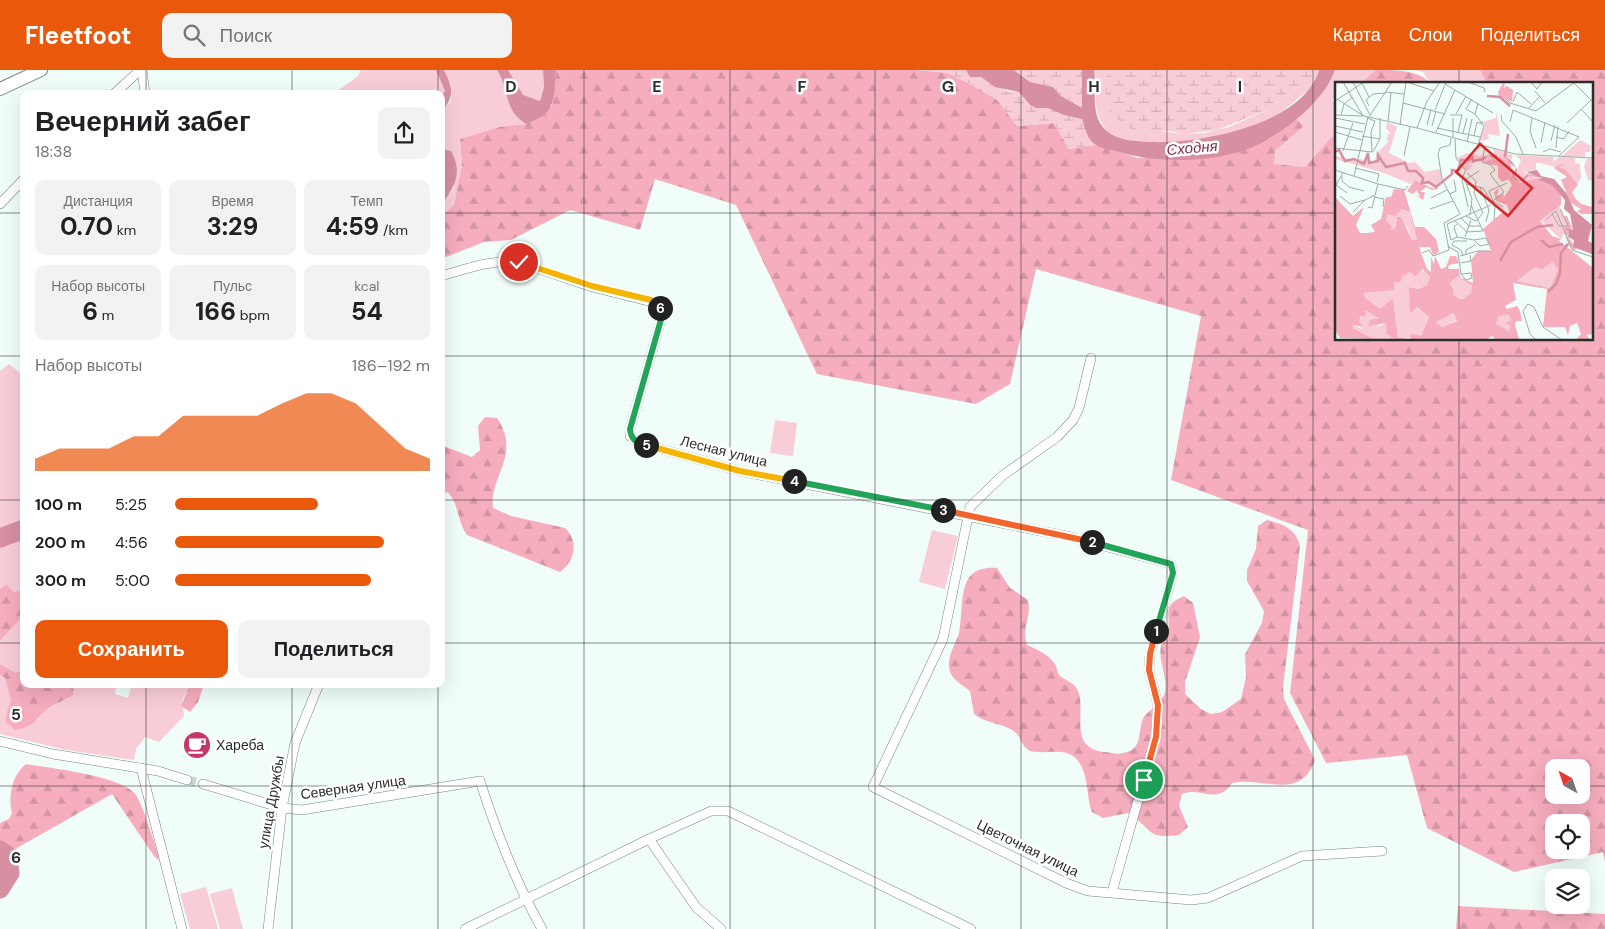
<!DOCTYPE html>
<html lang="ru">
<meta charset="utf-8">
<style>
:root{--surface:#fff;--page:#f2f2f2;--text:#202124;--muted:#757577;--accent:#ea580c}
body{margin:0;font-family:"DM Sans",sans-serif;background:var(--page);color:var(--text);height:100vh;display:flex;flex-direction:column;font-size:19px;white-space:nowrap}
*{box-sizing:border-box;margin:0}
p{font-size:16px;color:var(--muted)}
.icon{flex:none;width:28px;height:28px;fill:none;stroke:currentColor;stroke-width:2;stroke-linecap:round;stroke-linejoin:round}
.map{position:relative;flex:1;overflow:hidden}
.sheet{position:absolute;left:20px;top:20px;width:425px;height:598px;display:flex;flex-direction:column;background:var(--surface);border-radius:10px;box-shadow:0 5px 20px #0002}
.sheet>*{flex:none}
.needle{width:32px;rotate:320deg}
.controls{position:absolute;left:1545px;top:689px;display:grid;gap:10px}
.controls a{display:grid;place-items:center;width:45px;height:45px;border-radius:10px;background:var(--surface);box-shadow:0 5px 20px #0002;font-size:25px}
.pin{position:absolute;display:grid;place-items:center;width:42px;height:42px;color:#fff;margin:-21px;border:2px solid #fff;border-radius:50%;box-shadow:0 1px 5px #0007}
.km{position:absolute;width:25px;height:25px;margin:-12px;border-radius:50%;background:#222;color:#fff;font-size:14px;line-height:25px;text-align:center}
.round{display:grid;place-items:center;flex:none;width:52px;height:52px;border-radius:10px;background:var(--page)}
.summary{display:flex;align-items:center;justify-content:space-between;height:85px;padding:0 15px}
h1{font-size:28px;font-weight:700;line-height:38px}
.metrics{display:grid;grid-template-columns:repeat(3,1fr);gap:8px;height:85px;padding:5px 15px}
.metrics div{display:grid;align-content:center;border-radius:10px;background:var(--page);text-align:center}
.metrics b{font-size:25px;font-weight:700}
.metrics small{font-size:14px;font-weight:400}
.metrics p{font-size:14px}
.chart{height:140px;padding:10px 15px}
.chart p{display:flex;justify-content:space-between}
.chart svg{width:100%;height:90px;margin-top:5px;fill:var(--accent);opacity:.7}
.action{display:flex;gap:10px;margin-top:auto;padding:10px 15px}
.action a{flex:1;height:58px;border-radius:10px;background:var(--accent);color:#fff;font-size:20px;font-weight:700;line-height:58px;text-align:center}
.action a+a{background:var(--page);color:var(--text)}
ul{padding:0 15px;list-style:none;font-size:16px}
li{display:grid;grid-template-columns:80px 60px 1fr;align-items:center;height:38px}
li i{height:12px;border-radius:6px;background:var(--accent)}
header{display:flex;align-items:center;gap:30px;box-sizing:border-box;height:70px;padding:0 25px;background:var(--accent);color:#fff}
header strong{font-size:24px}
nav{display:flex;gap:28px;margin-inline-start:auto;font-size:18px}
.search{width:350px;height:45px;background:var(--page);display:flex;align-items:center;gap:12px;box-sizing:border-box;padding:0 18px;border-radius:10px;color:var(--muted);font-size:19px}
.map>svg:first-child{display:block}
.green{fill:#f9cdd7}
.forest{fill:url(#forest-firs);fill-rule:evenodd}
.wetland{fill:url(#wetland-marsh)}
.water{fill:#d690a1}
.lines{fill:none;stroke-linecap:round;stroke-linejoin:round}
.river{stroke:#d690a1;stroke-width:19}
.minor-tunnel{stroke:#c8d4cf;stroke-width:9;stroke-dasharray:9 4.5;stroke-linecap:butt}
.minor-casing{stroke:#7a8581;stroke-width:10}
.secondary-casing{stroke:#7a8581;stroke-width:14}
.minor{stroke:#fff;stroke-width:9}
.secondary{stroke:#fff;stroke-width:12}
.split-1-casing{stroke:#fff;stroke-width:10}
.split-2-casing{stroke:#fff;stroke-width:10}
.split-3-casing{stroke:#fff;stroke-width:10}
.split-4-casing{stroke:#fff;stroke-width:10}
.split-5-casing{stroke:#fff;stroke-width:10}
.split-6-casing{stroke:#fff;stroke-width:10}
.split-7-casing{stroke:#fff;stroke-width:10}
.split-1{stroke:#f0652b;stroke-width:6}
.split-2{stroke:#22a559;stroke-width:6}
.split-3{stroke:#f0652b;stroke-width:6}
.split-4{stroke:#22a559;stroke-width:6}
.split-5{stroke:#f5b400;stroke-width:6}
.split-6{stroke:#22a559;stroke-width:6}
.split-7{stroke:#f5b400;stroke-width:6}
.grid{fill:none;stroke:#2a2f2d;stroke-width:1;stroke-opacity:0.55}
.labels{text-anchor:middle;stroke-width:5;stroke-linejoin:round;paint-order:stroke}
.street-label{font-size:14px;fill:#2a2f2d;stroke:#fff}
.poi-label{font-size:14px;fill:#2a2f2d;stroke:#fff;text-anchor:start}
.water-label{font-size:15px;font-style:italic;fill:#84304b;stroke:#fff}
.inset-river{fill:none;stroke:#d690a1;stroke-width:2.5}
.inset-road{fill:none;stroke:#a1aba7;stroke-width:1}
.view{fill:#d62828;fill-opacity:0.15;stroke:#d62828;stroke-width:2.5}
.inset-edge{fill:none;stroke:#2a2f2d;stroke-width:2.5}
.grid-label{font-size:16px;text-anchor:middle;font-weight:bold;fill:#2a2f2d;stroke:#fff;stroke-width:5;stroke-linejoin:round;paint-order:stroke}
</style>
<header>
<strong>Fleetfoot</strong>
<div class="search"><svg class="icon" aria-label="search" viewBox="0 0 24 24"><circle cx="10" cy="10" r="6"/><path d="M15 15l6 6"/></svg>Поиск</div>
<nav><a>Карта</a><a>Слои</a><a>Поделиться</a></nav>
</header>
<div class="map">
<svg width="1605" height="859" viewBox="0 0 1605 859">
<defs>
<pattern id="forest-firs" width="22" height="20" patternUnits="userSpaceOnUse" patternTransform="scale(1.25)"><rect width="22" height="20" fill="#f6adbe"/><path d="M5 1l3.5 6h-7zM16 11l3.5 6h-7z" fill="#d395a4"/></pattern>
<pattern id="wetland-marsh" width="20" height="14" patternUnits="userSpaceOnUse" patternTransform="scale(1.25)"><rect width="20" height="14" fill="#f9cdd7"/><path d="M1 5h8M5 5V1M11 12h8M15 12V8" fill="none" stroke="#d6b0b9"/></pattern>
</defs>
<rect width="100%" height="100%" fill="#f0fdf8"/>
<g class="green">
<polygon points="361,0 436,0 445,21 441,27 441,24 333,24 357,7"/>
<path d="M444,0h53c13,19 7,40 29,54l-27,3 -39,12 2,26 -8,40 -13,11v-10l13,-18 -3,-37 -10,-2v-36l10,-12v-16z"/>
<polygon points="508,0 543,0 544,17 540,31 523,26"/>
<path d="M1094,0h13l-2,29 4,11 51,21 22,3 23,-1 24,-6 43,-19 28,-23 12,2c-14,11 -27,24 -43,32 -11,6 -26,12 -39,15 -26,7 -108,18 -125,-6 -14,-18 -7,-37 -11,-58z"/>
<polygon points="1335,0 1376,0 1361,14 1336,14 1336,26 1332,30 1336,33 1336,62 1305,97 1274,95 1275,81 1304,56 1296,49 1321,25"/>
<polygon points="1415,0 1480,0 1487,14 1431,14 1423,2"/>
<polygon points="9,294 24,306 24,520 14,522 6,514 0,519 0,301"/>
<polygon points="775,350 797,353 793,386 770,383"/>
<polygon points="932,460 958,466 945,519 919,512"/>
<polygon points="24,545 24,599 16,604 0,594 0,571"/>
<polygon points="0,605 5,608 11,631 7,641 37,650 44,641 73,625 74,614 117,614 115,624 128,628 132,614 190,614 182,630 184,646 159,672 145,667 136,679 134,690 66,680 0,664"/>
<polygon points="206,817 218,859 190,859 180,824"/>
<polygon points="232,818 243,859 220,859 210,824"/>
</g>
<g class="forest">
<path d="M556,0h361l31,3 18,9 31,17 20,27 37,-3 15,26 27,-4 42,13 131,-19 27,-20 8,7 -29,25 -1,13 31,3 31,-35v207h255v-255h-104l-7,-14h125v792l-2,-10 -89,20 -87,-44 -20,-73 -81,8 -36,-70 18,-163 -137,-50 30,-164 -165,-47 -26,115 -34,20 -159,-30 -81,-169 -81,-26 -15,51 -70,-20 -59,30 -27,2 -43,17v-43l13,-11 8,-40 -2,-26 39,-12 27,-3 26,-18zM1554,698h27v27h-27zM1554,752h27v28h-27z"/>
<path d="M1376,0c20,0 44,0 55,14h-71z"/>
<path d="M485,347l12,1c25,37 -8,58 -4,90l18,8 54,12c14,13 10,33 -5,44l-93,-37c-10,-14 -7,-28 -19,-43l-7,2v-49l31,12 8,-7 -2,-24z"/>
<path d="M1267,450c16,4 29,9 33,26l-17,141 1,12 31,61c-15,42 -51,16 -83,23 -16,23 -29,3 -50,11l-3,12 9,21 -9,8c-34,5 -27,-8 -51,-22l-25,5 -11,-6c-6,-16 -3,-37 -14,-51 -10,-15 -35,-6 -48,-10 -8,-4 -9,-13 -14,-18 -9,-9 -29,-9 -42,-19l-4,-23c-9,-7 -21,-13 -21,-25 -1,-11 7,-23 10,-33 6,-30 -4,-68 38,-65l13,20 18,12c4,18 -7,27 -1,45 11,5 21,9 28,19 2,3 2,8 4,11 5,5 14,7 18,14 11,20 -11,58 27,63 5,0 13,3 19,1 19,-3 15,-18 19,-32 4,-11 20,-16 23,-29 3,-15 -7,-31 -4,-46 1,-5 6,-8 7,-13 3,-20 -7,-27 16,-37l9,7 7,34 -15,45v12l16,15 10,5 11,-2 19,-13 5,-22 -1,-23 17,-31 2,-12 -17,-30v-11l9,-21 2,-23z"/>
<polygon points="6,514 14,522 24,520 24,545 0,571 0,519"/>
<path d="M0,594l16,9 8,-4v15h50l-1,11c-9,6 -20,9 -28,16 -12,11 -12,16 -30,19l-9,-8 1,-11 4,-10 -6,-23 -5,-3z"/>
<polygon points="190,614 204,614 198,632 190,642 181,636"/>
<path d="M26,694c23,4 98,12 110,31 9,15 17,45 23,62l-1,3 -4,-4 -42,-62 -95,54 -8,20 -9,13v-58l9,-4 3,-6c-4,-17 0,-38 14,-49z"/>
<polygon points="1458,836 1605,844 1605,859 1456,859"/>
</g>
<g class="wetland">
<polygon points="917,0 966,0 1007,21 1019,22 1030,35 1036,38 1048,38 1082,49 1087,64 1096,75 1069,79 1054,53 1017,56 997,30 966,12 948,3"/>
<polygon points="1014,0 1082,0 1082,38 1061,26 1053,17 1030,12"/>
<polygon points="1107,0 1319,0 1312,17 1300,15 1272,38 1217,60 1182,64 1171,61 1136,61 1125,56 1109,41 1105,29"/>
</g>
<g class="water">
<path d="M436,0h8c9,18 11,26 -3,43v-16l4,-6z"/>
<path d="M497,0h11l15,25 17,6 4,-14 -1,-17h13c-3,30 2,42 -30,54 -23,-14 -16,-34 -29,-54z"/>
<path d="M966,0h48l16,12 23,5 8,9 21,12v-38h12c3,20 -5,46 13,61 11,10 29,10 43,11 49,2 153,-17 169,-72h16c-10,28 -40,53 -65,68 -41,26 -110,27 -155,13 -6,-2 -14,-3 -19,-6 -9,-5 -11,-17 -14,-26l-18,-4 -16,-7h-12l-6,-3 -11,-13 -24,-5 -14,-10h-11z"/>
<path d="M441,79l10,2c12,22 4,35 -10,55z"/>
</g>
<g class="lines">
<g class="river">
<polyline points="0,468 24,459"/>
<polyline points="0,780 8,786 10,803 0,819"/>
</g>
<polyline class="minor-tunnel" points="187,710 203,714"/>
<defs>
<g id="minor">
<polyline points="142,0 145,24"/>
<polyline points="114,24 140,0"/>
<polyline points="0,134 24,109"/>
<path d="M441,206c25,-7 52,-17 78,-14l73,25 64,16 6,13 -32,113v7l9,7 101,28 331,66 100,27 2,9 -23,81 -1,16 9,35 -2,32 -44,155"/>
<polyline points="1091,288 1079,338 1073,350 1057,367 1002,406 970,437 943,569 873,717 1066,813 1088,821 1191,830 1208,828 1302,786 1382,781"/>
<polyline points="0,671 53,684 158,701 187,710"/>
<polyline points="141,698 182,859"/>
<path d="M203,714l79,24 20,2 178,-29c17,53 35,100 62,148"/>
<polyline points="649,769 696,837 721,859"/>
<polyline points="268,859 282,738 295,673 319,614"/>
<polyline points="465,859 649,769 711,741 728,741 971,859"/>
</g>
<polyline id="secondary" points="0,19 41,0"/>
</defs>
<use href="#minor" class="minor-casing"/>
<use href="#secondary" class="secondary-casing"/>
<use href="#minor" class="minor"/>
<use href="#secondary" class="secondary"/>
</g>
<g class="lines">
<defs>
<polyline id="split-1" points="1144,710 1156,667 1158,635 1149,600 1150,584 1156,561"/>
<polyline id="split-2" points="1092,472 1171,494 1173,503 1156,561"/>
<polyline id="split-3" points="943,440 1092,472"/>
<polyline id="split-4" points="794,411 943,440"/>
<polyline id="split-5" points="646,375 740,401 794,411"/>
<path id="split-6" d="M646,375c-9,-2 -15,-5 -16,-16l32,-113 -2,-8"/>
<polyline id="split-7" points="519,192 592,216 651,230 660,238"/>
</defs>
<use href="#split-1" class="split-1-casing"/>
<use href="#split-2" class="split-2-casing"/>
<use href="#split-3" class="split-3-casing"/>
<use href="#split-4" class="split-4-casing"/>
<use href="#split-5" class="split-5-casing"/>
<use href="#split-6" class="split-6-casing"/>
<use href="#split-7" class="split-7-casing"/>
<use href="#split-1" class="split-1"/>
<use href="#split-2" class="split-2"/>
<use href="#split-3" class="split-3"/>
<use href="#split-4" class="split-4"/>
<use href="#split-5" class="split-5"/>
<use href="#split-6" class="split-6"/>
<use href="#split-7" class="split-7"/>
</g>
<path class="grid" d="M146,0v24M292,0v24M438,0v24M584,0v859M730,0v859M875,0v859M1021,0v859M1167,0v859M1313,0v859M1459,0v14M0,143h24M441,143h895M1591,143h14M1459,269v590M0,286h24M441,286h1164M0,430h24M441,430h1164M0,573h24M441,573h1164M146,614v245M292,614v245M438,614v245M0,716h1554M1581,716h24"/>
<defs>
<symbol id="cafe-disc" viewBox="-11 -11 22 22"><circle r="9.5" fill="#c4386a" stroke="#fff"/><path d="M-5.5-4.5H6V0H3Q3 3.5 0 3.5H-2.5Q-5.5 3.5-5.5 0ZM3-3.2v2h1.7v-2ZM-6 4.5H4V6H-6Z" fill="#fff"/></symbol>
</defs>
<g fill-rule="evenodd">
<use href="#cafe-disc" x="181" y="659" width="32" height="32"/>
</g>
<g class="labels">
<g class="street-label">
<text transform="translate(724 381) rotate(14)" y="5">Лесная улица</text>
<text transform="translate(353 717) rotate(-8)" y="5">Северная улица</text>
<text transform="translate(271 732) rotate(-80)" y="5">улица Дружбы</text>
<text transform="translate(1028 778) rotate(26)" y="5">Цветочная улица</text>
</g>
<g class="poi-label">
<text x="216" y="680">Хареба</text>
</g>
<g class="water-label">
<text transform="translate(1192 78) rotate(-5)" y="5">Сходня</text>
</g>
</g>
<g transform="translate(1335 12)">
<rect width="258" height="258" fill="#f0fdf8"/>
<path d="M162,30l3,24 -12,-2 1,5 -9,2 4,3h-4l-1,-1 3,-10 3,-6 -2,-5 13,-4zM52,40l10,5 -8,26 20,10 6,-1 10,10 15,-3 2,12 -7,8 -5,-4 -16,-4 -3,3 -30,-12 -46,-13v-3l6,1v-6l2,6 10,4 1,-3 2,5 2,-4 7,1 3,-5 3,6h4l2,-8 11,-11 -2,-6 3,2 -2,-4h4l-5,-6zM245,58l11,6 -1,6h-5v5l-23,-1zM158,67l20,6 -2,5 6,10 4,-10 -6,-5 39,2 -1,5 6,-5 22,1h-6v5l5,1 1,14 -4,6 -11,-14 -26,-7h-4v7l-19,2 -2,4 2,3h11l-9,4 -5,-6 1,-9 -9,-10v4l-7,-5 -16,5 -1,-4 -10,6h-9l10,1 -6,6 -10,-13 10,-5 12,3 15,-2zM257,76v23l-4,-1 -4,-14 3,-7zM224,124l9,21 -7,12 -20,-18zM71,126l4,4 7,28 -5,1 -4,-13 -11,-11 -4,15 -7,-12 2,-6zM218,180l5,8 -8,18 -33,-7 18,-14h9zM89,188l6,6 -3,9 -8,4 -9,-2v26l6,-6 13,10 -8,19 -23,3 -5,-41 -13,12 -15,-12 -1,-5 28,-3 1,-7 6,-1 6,-8 5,-2 4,3zM30,229l16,7 -4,9 9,-4 8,16h-20l-21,-11v-3l9,4 -3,-8zM116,231l6,7 -15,7 -6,-5zM173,231l3,7 -5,5 5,1v4h-6l-9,-6 2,-7z" fill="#f9cdd7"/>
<path d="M168,1l2,2 -2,3 4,-2 6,4 -1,12 -13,-6 -1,-4zM164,75l12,5v12l8,9 15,-5 18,6 9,11v10l-21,16 12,15 9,3 -2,2 5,4 4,-2 -5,-16 5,-1 -4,-10h3l5,12 -5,8 10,13 -4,1 -5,-6 -1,3 25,20v67l-6,1 4,4h-13l4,-5 -4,-11 -7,3 -2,9 -3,-8h-22l4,-38 -34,-6 3,17 -11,6 2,3 10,-3 3,5 2,10h-6l-1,4 4,14h-24l-3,-3 -6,4 -92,-1 -7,-5 -1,-11 -18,3 2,-6 9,-2 -13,-7 -1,6 -4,-1 -2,5 4,6 -10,-2v3l21,11 -34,-1 -5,-8v-133l18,19 11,-9 -8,18 4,8h6l9,-1 -4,-7 10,-6 5,-22h5l3,-8 10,1 11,37h9l12,12 3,12 -3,3 -3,1 -3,-8h-11l8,22 4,3v-15l3,7 1,-8 6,13 5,-2 4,-11h6l3,7 -10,2 -1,4h11l1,8 13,6 -2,-23 7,-9h13l-8,-22 21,-18 6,3 -3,-9 -11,-4 -2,-9 5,-4 -2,8 7,-2 -1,5 9,-14 -4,-6 -6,3 -4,-5v-11l-15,-4zM67,127l8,3 7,28h-5l-11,-23h-4l-2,11 -4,2 1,-3 -6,-7 2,-6 7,2zM218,180l5,8 -8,18 -33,-7 18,-14 7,2zM88,187l7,8 -3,8 -8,4 -10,-2 1,26 7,-6 12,10 -8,19 -10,-2 -1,5 -12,-1 -5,-40 -13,11 -15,-11 -1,-5 30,-3v-7l6,-1 3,-6 7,-4 5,4zM126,197l11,7 -8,13 -6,-1 -7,-14zM118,231l4,8 -15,6 -6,-5zM173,232l3,6 -6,4 6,2 -2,5 -13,-7 2,-7zM225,82l6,1 -9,1 9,4 12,15 -6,7 3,6 6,6 11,3v13v-6h-11l-4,-3 4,-2 -10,-6 -10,-23 6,-3 -13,-9zM80,98l19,9 2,-4 2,4 -6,1 -6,-3 -6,5h5l-2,8 -9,-6 6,3 -3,-7 -4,4 -6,-3z" fill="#f6adbe" fill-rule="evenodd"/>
<path d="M188,89l4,3 17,4 -22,3 -7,-4 2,-5zM123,194l14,10 -1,7 -8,6 -10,-4v-8l-4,-4z" fill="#f9cdd7"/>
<path d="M161,72l1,1v5l4,-6 11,8 4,6 1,2 -1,3 -2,4 6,4 8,-7 9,2 -11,-4 11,-2 4,6 13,3 13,15 7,16 18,15 -4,16 4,2v11l-19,-7 1,-7 -6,-3 1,-6 -4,-3 8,2 -3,-16 -6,-5 1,-9 -13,-15 -15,-6 6,-1 -14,-3 -6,6h-4l-3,-1 -3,-3 -2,-6 1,-3 2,7 2,-7 -15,-14 -4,7 -1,-6 -2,3h-2l-2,-2h-3l-2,3h-1v-2l4,-1 3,-1 2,2 1,-2z" fill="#d690a1"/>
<path class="inset-river" d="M152,14l13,1 10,9M0,70l4,-2 6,11 9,-2 10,5 4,-11 1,10 9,-2v-6l8,12 19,-4 3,8h8l7,7 -1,5 7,-1 7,5 16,-13v-4l6,1 3,-11h8l3,-3 1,4 11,-2M170,75l3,-23M206,158l8,7 14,-3M165,179l11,-19 26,-15 16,-2M213,210l8,-8 4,-11 1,-20 7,-9"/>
<path class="inset-road" d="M18,0l17,33M72,0l27,9M105,0l-13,19 -10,27 98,26 78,4M133,0l16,6 1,4M196,0l6,7 5,-7M27,1l7,14M239,1l19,19M110,2l48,29M200,9l10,12M51,10l18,2M2,17l27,17 53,12M137,17l-6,10 9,5M171,17l4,4 26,8M0,19l29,-19M178,20l4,-10 14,12M68,21l42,11M143,21l-3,11 9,12 -6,19M34,24l-3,-6 7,-6 13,-1M194,26l11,-12M246,27l12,13M100,28l11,-28M201,29l39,-29M121,32l10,-18M0,33l28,1 -20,-34M6,33l3,-11 9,-7M115,33h12l-4,17M166,33l1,6 14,16M34,35l23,-35M0,36l30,6M32,36l8,3 -4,11 1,20M197,36l-2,13 6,17M53,39l3,-28M175,40l3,-12 66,27 -20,19M232,41l24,-23M65,43l6,-43M92,43l4,-16M0,44l28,6M97,44l4,-15M102,46l43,9M0,50l27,8M101,50l19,-42M128,51l4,-15M27,54l18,3M139,54l3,-14 5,2v-3M181,55l7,17M221,55l8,2 5,-8M118,56v-20M120,57l1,19 10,13M216,59l4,-16M132,60l5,-23M206,61l4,-21M150,65l-3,15 9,3 4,5 -5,4 14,18 -11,9M0,66l37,4M221,66l2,-22M8,69l10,-28M38,70l7,-13v-21M208,70l7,-3 11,3M69,74l6,-29M20,86l24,6 -2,8M0,88l43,14 -3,11 -10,5 -15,4 -10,-8M130,89l-3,9 6,27M7,90v9l7,6 15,4M6,94l-5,9 11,8M19,94l14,-59M43,102l27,6 3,-4M131,102l17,4 12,19 -1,13M145,105l9,23 -3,12M114,112l7,-3 -2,-11M39,115l10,2 -1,8M96,116l16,-8M33,125l4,1 3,-12M168,125l-10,-6 -4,-10 18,-8M95,127l23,-8M18,130l12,-12M135,132l2,-15 -7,-19 14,-9M217,132l4,-3 16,39 21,7M131,134l10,5 7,-8 -9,-20 2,-12 -9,-8M126,136l8,8h11M211,138l6,-6 7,12h9l-8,-17M120,139l12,11 16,-1 -12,-26M122,142l-3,3 3,10 17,3 12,-2 3,6 -9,2 -6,-6M122,155l-6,3 -4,-16 44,-19M130,155l6,-17M117,163l2,-4h13M117,163l9,5 2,6M114,165l9,5 3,22 10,-1 1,5 -6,2 -5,-6M87,171l7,-3 4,6 16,-6 -5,-27 16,-9 -18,-35 -4,-25 2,-6 10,-3 1,-7M131,173v-5l9,-5M125,174l18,-5h12M126,181l10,-2 -1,-6M201,258l-6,-6 -7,-23 5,-7 6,3 9,20 19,13"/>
<path class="view" d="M145,62l52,44 -24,28 -52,-44z"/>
<rect width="258" height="258" class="inset-edge"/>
</g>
<g class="grid-label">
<text x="511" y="22">D</text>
<text x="657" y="22">E</text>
<text x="802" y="22">F</text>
<text x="948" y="22">G</text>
<text x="1094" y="22">H</text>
<text x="1240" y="22">I</text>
<text x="16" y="650">5</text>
<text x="16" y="793">6</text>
</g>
</svg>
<div class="controls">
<a><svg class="needle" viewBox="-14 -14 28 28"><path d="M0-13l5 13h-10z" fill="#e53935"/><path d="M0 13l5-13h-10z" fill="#757577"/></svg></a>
<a><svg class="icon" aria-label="locate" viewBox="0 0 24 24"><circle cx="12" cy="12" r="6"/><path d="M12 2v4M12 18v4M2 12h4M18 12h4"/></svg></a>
<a><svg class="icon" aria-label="layers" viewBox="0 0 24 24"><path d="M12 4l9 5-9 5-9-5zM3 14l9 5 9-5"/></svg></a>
</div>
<div class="pin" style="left:1144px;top:710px;background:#1e9e55"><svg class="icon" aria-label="arrive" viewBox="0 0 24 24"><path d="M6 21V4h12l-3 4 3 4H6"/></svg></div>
<div class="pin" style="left:519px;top:192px;background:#d93025"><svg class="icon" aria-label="check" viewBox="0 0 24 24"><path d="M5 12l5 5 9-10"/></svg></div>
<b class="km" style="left:1156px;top:561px">1</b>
<b class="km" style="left:1092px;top:472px">2</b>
<b class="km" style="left:943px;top:440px">3</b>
<b class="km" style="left:794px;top:411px">4</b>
<b class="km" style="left:646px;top:375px">5</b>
<b class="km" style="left:660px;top:238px">6</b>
<section class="sheet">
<div class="summary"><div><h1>Вечерний забег</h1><p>18:38</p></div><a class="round"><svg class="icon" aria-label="share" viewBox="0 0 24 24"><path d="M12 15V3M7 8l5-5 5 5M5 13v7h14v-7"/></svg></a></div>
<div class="metrics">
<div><p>Дистанция</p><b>0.70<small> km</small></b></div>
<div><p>Время</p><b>3:29</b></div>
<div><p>Темп</p><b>4:59<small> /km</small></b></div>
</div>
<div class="metrics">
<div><p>Набор высоты</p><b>6<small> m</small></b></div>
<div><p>Пульс</p><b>166<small> bpm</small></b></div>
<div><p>kcal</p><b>54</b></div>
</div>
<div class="chart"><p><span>Набор высоты</span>186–192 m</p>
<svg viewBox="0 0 160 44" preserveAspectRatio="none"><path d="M0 44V38L10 33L20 33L30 33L40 27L50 27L60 17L70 17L80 17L90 17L100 11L110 6L120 6L130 11L140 22L150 33L160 38V44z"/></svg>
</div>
<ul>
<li><b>100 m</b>5:25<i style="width:56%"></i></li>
<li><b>200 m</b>4:56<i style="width:82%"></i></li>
<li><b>300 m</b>5:00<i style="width:77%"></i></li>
</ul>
<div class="action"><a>Сохранить</a><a>Поделиться</a></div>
</section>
</div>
